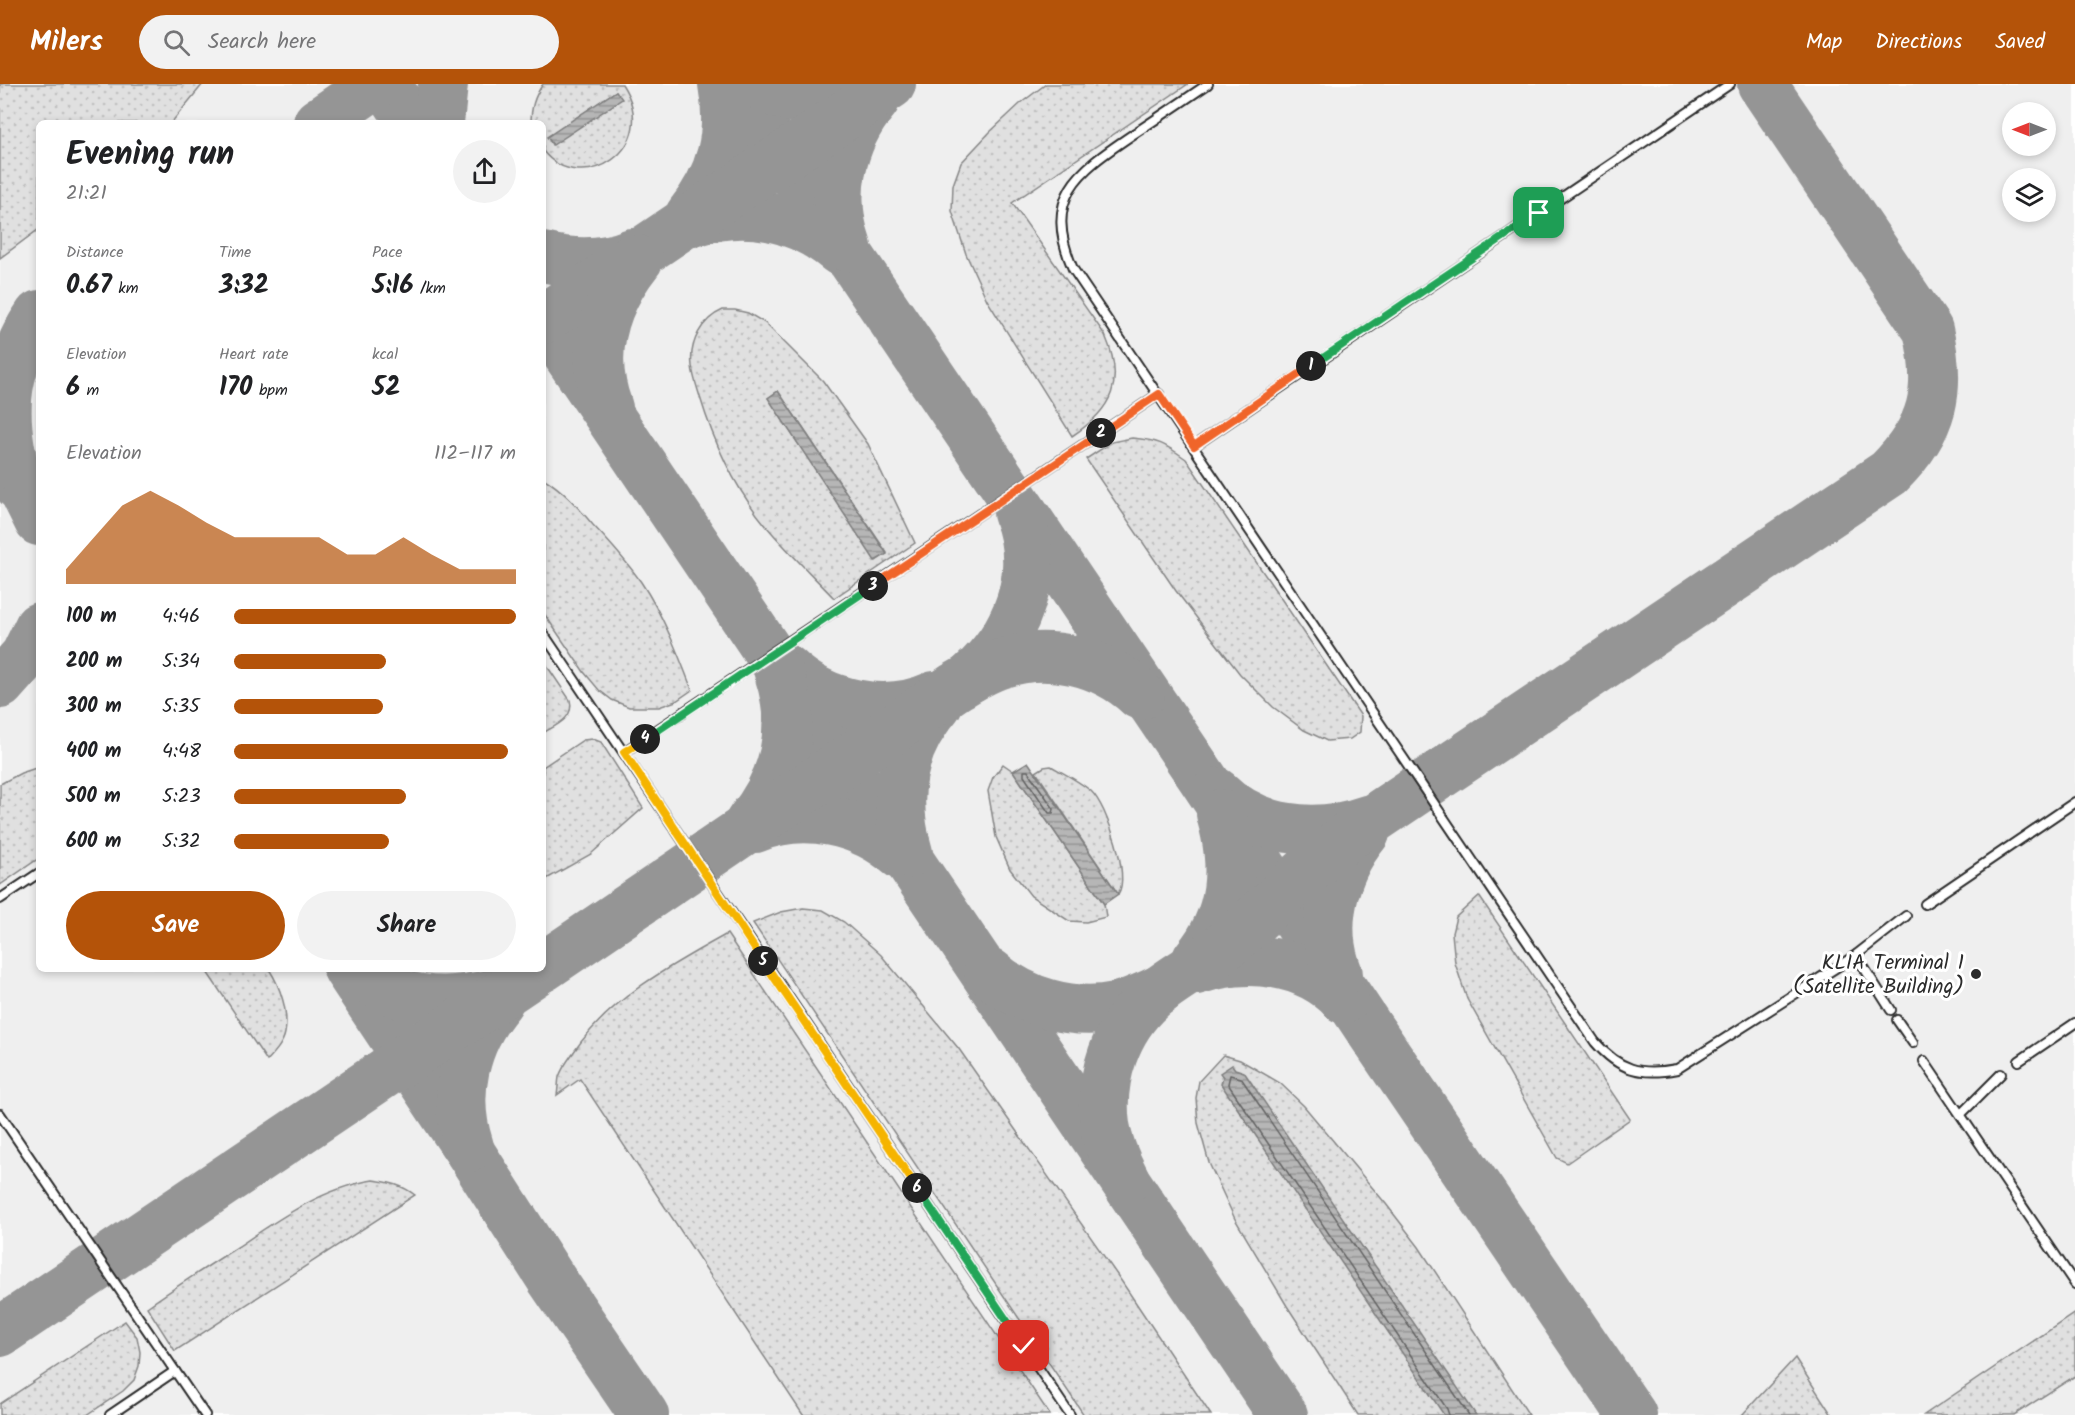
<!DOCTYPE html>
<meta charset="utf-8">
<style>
:root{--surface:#fff;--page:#f2f2f2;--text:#202124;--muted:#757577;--accent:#b45309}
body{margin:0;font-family:Kalam,sans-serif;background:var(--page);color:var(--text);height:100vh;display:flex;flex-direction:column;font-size:22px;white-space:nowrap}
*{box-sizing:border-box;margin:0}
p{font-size:20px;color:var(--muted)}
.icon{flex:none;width:33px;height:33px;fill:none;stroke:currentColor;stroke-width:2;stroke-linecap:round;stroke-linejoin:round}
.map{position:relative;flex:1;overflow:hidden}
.details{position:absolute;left:36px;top:36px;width:510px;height:852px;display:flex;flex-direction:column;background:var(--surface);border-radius:9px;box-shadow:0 3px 9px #0003}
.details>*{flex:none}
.needle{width:39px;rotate:270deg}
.buttons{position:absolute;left:2002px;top:18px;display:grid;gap:12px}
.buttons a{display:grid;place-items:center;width:54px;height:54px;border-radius:50%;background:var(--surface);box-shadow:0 3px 9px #0003;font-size:30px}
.pin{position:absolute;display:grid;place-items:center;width:51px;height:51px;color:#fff;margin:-26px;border-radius:12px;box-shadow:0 3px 9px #0006}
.km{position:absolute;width:30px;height:30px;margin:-15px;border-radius:50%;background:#222;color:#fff;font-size:16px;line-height:30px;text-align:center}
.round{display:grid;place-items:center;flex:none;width:63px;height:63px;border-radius:32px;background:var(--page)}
.head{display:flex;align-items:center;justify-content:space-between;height:102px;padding:0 30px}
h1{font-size:33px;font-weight:700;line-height:45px}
.metrics{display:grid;grid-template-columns:repeat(3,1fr);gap:9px;height:102px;padding:6px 30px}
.metrics div{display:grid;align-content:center}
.metrics b{font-size:26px;font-weight:700}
.metrics small{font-size:16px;font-weight:400}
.metrics p{font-size:16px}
.chart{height:168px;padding:12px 30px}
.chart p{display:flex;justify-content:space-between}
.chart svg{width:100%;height:108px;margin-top:6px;fill:var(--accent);opacity:.7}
.primary-button{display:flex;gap:12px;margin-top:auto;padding:12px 30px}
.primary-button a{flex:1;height:69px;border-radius:36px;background:var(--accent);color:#fff;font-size:24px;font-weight:700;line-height:69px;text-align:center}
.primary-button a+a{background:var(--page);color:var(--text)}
ul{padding:0 30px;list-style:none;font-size:20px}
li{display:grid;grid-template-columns:96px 72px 1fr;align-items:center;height:45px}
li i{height:15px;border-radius:8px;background:var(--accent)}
header{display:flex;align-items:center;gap:36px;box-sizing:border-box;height:84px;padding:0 30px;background:var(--accent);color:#fff}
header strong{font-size:28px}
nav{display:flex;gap:33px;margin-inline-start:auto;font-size:21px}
.search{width:420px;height:54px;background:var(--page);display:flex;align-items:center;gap:15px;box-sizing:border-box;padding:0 21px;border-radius:33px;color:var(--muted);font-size:22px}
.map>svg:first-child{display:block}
.built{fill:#efefef;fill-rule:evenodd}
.grass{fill:url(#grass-dots);stroke:#868686;stroke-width:1.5;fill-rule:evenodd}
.water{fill:url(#water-rules);stroke:#7e7e7e;stroke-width:1.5}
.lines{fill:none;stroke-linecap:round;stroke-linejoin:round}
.shore{stroke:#636363;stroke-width:1.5}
.taxiway{stroke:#959595;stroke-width:50}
.service-casing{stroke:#2b2b2b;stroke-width:12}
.service{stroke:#fff;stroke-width:8}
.split-1-casing{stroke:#fff;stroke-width:12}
.split-2-casing{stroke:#fff;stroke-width:12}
.split-3-casing{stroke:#fff;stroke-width:12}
.split-4-casing{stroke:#fff;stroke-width:12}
.split-5-casing{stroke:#fff;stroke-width:12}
.split-6-casing{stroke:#fff;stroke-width:12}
.split-7-casing{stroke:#fff;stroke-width:12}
.split-1{stroke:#22a559;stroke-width:8}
.split-2{stroke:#f0652b;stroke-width:8}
.split-3{stroke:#f0652b;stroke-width:8}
.split-4{stroke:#22a559;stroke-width:8}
.split-5{stroke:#f5b400;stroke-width:8}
.split-6{stroke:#f5b400;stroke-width:8}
.split-7{stroke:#22a559;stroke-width:8}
.poi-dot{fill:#2b2b2b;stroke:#fff;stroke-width:2}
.labels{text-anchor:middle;stroke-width:6;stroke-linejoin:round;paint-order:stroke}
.poi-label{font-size:21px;fill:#2b2b2b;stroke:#fff;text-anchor:end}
</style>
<header>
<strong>Milers</strong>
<div class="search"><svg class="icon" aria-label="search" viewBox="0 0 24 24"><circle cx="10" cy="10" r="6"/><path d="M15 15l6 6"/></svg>Search here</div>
<nav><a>Map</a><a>Directions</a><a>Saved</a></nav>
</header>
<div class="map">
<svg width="2075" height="1331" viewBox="0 0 2075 1331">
<defs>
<pattern id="grass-dots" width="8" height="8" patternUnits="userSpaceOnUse" patternTransform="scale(1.5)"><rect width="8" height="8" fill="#e0e0e0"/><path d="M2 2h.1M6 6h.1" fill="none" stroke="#c0c0c0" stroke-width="1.8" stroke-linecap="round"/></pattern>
<pattern id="water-rules" width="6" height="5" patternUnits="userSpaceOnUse" patternTransform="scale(1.5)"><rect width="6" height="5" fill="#b6b6b6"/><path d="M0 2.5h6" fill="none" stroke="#949494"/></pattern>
</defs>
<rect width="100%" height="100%" fill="#fff"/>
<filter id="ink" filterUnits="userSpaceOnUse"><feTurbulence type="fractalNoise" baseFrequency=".0167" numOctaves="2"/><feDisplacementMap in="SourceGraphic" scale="12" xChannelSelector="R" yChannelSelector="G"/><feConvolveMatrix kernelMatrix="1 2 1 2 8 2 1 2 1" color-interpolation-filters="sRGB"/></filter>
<g filter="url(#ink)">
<path class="built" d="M0,0h2075v1331h-2075zM2013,28h33v34h-33zM39,39h504v846h-504zM2013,94h33v34h-33z"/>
<g class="grass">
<polygon points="0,0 203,0 171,39 39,39 39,145 0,174"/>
<path d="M543,0h79c42,65 -42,115 -79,67v-28h-12c0,-15 3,-26 12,-39zM616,7l5,8 -69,46 -4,-8z"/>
<path d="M1046,0h142l-176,119 93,132c20,47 8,74 -33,101l-85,-136 -21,-46 -14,-43 1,-26 8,-22 29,-31 31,-29z"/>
<path d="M723,226h12l13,3 17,10 58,58 45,63 47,99 -81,55c-22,-23 -46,-46 -67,-71 -31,-37 -53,-84 -67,-130 -3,-10 -7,-21 -8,-31 -3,-24 10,-47 31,-56zM778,307l109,162 -1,1 -10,7 -108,-163z"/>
<path d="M1132,354c26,2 33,6 54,21l175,257 -1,16 -10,7 -23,2 -23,-11 -31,-23 -33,-33 -64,-83 -90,-132 26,-17z"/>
<path d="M543,394c20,12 35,29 50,47 17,18 34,37 48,57 22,33 37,71 51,108l-16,11 -17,6h-30l-17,-7 -13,-10 -15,-18 -41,-60z"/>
<path d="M543,576l27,40c5,18 -14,25 -27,33z"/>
<polygon points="593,655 601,658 643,724 591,770 543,797 543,683 583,656"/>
<polygon points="1003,680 1013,687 1104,820 1106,833 1086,838 1069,837 1031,812 1010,785 996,753 988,707 993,693"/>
<path d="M1051,682c14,8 28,15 40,25 16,15 40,86 27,103l-82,-122 8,-5z"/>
<polygon points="39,683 39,774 0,801 0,700 21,689"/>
<polygon points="1479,812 1630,1035 1567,1079 1557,1074 1467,915 1455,879 1452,849 1456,833"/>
<polygon points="803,824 823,826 844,838 881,871 959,965 1122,1198 1211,1331 1084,1331 753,839 781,828"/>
<path d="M727,850l323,481h-247l-223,-336 -23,16c1,-5 1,-12 2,-18 3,-9 9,-17 14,-24 37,-55 98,-88 154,-119z"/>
<path d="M205,885h64c11,17 20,43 16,64 -2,11 -11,20 -18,28z"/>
<polygon points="1223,971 1240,976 1280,999 1304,1022 1386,1120 1419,1163 1529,1331 1358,1331 1287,1222 1235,1135 1209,1079 1198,1039 1196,1014 1199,997"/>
<path d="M373,1096c16,2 29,5 42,15l-240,156 -28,-44c30,-21 61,-41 92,-61 41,-28 84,-58 134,-66z"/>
<polygon points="2075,1229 2075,1292 2014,1331 1924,1331"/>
<polygon points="125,1237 137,1253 140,1268 139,1282 134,1296 123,1307 87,1331 0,1331 0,1320"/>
<polygon points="1795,1274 1832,1331 1742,1331"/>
</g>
<g class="water">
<polygon points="616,7 622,15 553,61 547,53"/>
<polygon points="778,307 887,470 875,477 768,314"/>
<polygon points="1028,678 1118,810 1104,820 1013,687"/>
<polygon points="1232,981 1235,985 1244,988 1476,1331 1444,1331 1221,1000 1223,993 1220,989"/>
</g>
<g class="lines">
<g class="shore">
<polygon points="1024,687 1028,687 1031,692 1054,725 1053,729 1049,729 1024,692"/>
<polyline points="1449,1331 1447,1325 1228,1000 1230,991 1241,994 1469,1331"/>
</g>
<g class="taxiway">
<polyline points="386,0 412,39"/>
<polyline points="733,0 1202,693 1370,946 1632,1331"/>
<path d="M753,0c38,17 80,24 120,8"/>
<polyline points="318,39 375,0"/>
<polyline points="439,39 443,0"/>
<path d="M690,131c32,-39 42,-81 33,-131"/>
<path d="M694,138c52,-18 104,-6 146,29"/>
<path d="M847,163c-18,-51 -7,-106 28,-147"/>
<path d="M543,173c29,7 61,8 89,-4"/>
<polyline points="543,234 1283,1331"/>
<polyline points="543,235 891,0"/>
<path d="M608,324c-20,-54 -5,-104 30,-148"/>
<path d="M19,402c-19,-65 -19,-115 20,-171"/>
<polyline points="27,413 39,437"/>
<path d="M786,585c37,36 100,49 148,27"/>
<path d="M970,594c47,-43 72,-102 48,-165"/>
<polyline points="0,600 25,572 39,543"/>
<path d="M1216,708c40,40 100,46 151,28"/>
<path d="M750,738c36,-44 47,-94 29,-149"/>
<path d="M755,744c49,-20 106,-8 146,27"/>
<path d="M908,769c-16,-55 -8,-105 30,-149"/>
<path d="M1197,875c36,-43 39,-93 24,-145"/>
<path d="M543,883l412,-280c14,-8 29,-18 45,-23 48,-17 104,-3 140,31"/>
<polyline points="348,885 472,1071 552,1196 644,1331"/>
<path d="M354,885c45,34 88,38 141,24"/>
<path d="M1196,886c50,-17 110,-11 148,29"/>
<path d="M989,888c34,30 83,44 127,35 16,-4 30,-11 44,-17"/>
<path d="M1338,890c-19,-48 -5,-102 27,-141"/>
<path d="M469,1063c-17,-52 -5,-105 30,-146"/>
<path d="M1125,1096c-9,-17 -17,-35 -20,-55 -6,-47 11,-97 46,-128 26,-22 57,-36 82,-58 39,-33 74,-72 115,-103l541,-363c45,-45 53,-83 39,-143l-166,-246"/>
<polyline points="0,1248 539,885"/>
</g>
<defs>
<g id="service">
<path d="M1208,0c-25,17 -50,34 -76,51 -55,37 -90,62 -59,134l522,773c24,28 45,34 82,27l179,-114 50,-39"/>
<polyline points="1194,362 1730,0"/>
<polyline points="543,549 1070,1331"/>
<polyline points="624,668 1159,310"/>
<polyline points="0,815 39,789"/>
<polyline points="1925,820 2075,718"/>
<polyline points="1856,871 1891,926"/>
<polyline points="1897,936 1913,959"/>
<polyline points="1924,977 2075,1200"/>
<polyline points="2019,977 2075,939"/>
<polyline points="0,1030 205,1331"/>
<polyline points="1961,1030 2001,990"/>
<polyline points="110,1331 175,1287"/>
</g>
</defs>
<use href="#service" class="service-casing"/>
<use href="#service" class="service"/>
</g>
</g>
<g class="lines" filter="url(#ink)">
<defs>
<polyline id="split-1" points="1311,282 1539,129"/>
<polyline id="split-2" points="1101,349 1159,310 1194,362 1311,282"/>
<polyline id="split-3" points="873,502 1101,349"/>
<polyline id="split-4" points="645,655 873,502"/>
<polyline id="split-5" points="645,655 624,668 763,877"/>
<polyline id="split-6" points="763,877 917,1104"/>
<polyline id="split-7" points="917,1104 1024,1262"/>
</defs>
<use href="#split-1" class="split-1-casing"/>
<use href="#split-2" class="split-2-casing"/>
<use href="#split-3" class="split-3-casing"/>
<use href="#split-4" class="split-4-casing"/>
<use href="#split-5" class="split-5-casing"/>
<use href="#split-6" class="split-6-casing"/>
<use href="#split-7" class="split-7-casing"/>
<use href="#split-1" class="split-1"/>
<use href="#split-2" class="split-2"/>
<use href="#split-3" class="split-3"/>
<use href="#split-4" class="split-4"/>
<use href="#split-5" class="split-5"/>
<use href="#split-6" class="split-6"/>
<use href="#split-7" class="split-7"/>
</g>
<circle class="poi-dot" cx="1976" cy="890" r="6"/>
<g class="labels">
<g class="poi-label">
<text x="1964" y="885">KLIA Terminal 1<tspan x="1964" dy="24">(Satellite Building)</tspan></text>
</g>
</g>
</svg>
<div class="buttons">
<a><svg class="needle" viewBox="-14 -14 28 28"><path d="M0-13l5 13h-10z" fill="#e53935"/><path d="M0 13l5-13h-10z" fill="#757577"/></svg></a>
<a><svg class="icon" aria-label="layers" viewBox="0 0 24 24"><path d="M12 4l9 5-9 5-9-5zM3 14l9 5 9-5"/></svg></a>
</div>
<div class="pin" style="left:1539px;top:129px;background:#1e9e55"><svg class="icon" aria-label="arrive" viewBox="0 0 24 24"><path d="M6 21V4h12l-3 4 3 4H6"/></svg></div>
<div class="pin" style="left:1024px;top:1262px;background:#d93025"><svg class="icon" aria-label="check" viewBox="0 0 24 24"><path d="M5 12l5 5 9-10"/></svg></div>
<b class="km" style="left:1311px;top:282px">1</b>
<b class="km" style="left:1101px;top:349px">2</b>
<b class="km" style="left:873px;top:502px">3</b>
<b class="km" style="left:645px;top:655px">4</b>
<b class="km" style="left:763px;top:877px">5</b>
<b class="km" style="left:917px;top:1104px">6</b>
<section class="details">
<div class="head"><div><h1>Evening run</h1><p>21:21</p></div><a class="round"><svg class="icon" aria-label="share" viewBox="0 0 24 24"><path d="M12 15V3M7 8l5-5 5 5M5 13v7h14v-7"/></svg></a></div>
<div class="metrics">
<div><p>Distance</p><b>0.67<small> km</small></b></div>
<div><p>Time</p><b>3:32</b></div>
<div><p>Pace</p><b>5:16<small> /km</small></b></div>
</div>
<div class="metrics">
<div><p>Elevation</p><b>6<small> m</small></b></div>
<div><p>Heart rate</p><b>170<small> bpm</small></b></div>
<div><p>kcal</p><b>52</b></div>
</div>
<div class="chart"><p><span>Elevation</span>112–117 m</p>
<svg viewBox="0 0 160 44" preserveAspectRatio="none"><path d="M0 44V38L10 25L20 12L30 6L40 12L50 19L60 25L70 25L80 25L90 25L100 32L110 32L120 25L130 32L140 38L150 38L160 38V44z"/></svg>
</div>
<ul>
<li><b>100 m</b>4:46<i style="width:100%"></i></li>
<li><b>200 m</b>5:34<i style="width:54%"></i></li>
<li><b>300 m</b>5:35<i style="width:53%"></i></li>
<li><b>400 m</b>4:48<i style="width:97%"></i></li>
<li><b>500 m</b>5:23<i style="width:61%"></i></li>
<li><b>600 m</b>5:32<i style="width:55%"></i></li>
</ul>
<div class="primary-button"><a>Save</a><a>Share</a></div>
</section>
</div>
